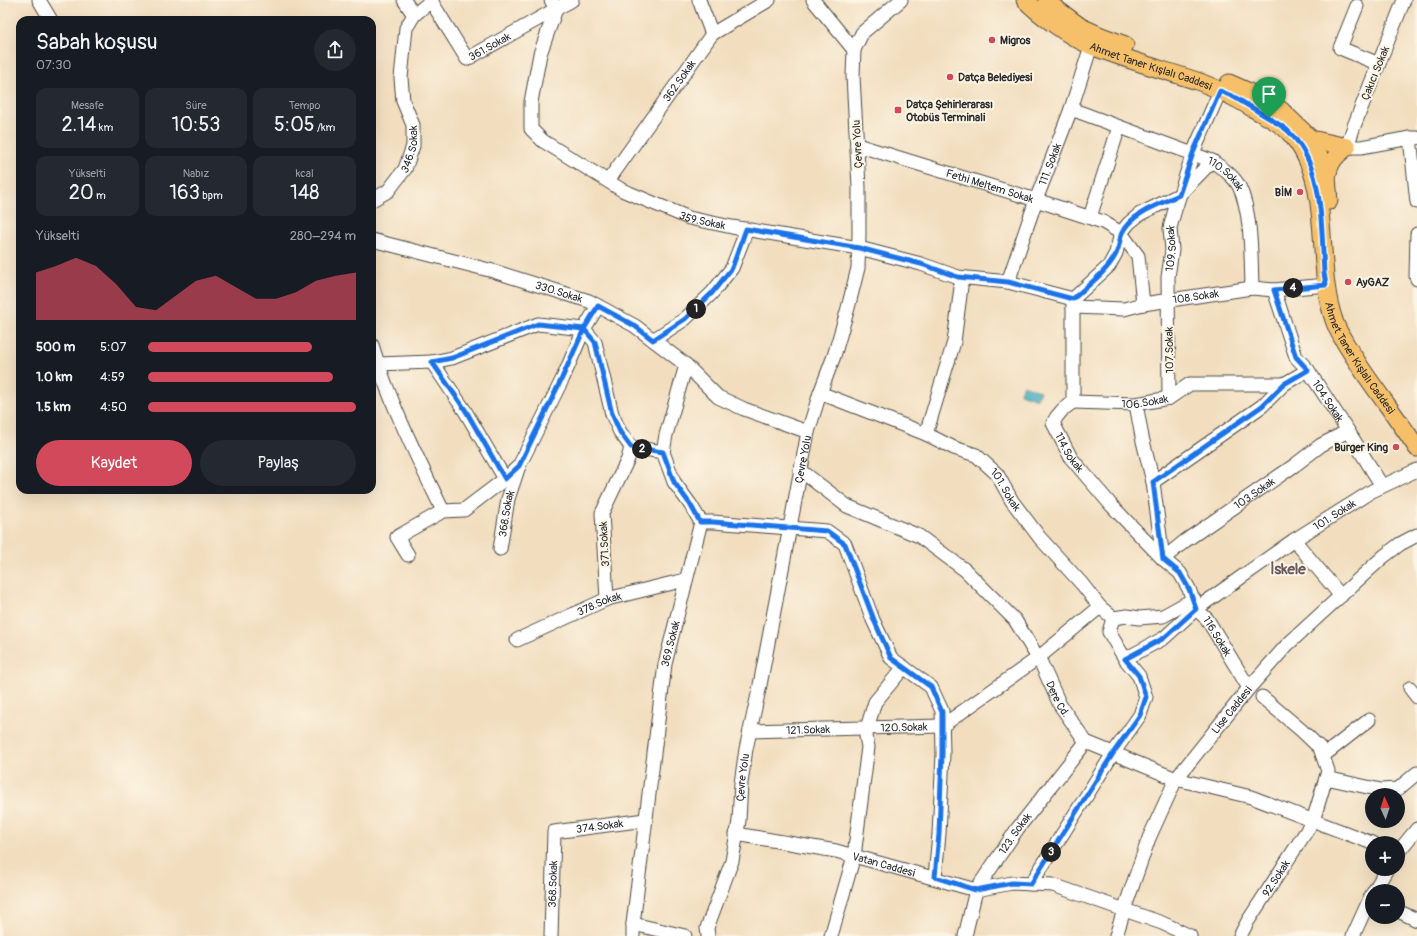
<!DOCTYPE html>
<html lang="tr">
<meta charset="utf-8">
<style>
:root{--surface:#171b24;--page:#242831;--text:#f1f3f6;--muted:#9ea1a6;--accent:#d1495b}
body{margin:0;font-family:Pangolin,sans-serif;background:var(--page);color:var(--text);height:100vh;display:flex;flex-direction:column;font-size:15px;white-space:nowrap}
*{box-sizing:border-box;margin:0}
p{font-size:13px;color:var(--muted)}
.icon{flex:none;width:22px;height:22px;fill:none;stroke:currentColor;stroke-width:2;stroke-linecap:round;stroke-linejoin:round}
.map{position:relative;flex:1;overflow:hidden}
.details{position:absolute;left:16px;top:16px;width:360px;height:478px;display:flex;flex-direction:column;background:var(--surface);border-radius:12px;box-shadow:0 4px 16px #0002}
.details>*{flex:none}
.needle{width:26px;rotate:357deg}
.tools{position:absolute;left:1365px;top:788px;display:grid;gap:8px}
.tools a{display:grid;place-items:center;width:40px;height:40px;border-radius:50%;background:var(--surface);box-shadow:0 4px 16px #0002;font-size:20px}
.pin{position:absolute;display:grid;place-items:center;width:34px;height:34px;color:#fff;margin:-41px -17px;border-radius:50% 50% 50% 0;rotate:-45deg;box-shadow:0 0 4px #0007}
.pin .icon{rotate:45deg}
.km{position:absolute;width:20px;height:20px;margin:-10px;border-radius:50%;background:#222;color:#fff;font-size:11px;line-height:20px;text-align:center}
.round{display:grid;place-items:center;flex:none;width:42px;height:42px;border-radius:21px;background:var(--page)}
.headline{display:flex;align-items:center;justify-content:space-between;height:68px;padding:0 20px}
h1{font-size:22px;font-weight:600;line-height:30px}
.figures{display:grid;grid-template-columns:repeat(3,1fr);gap:6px;height:68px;padding:4px 20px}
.figures div{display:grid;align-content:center;border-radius:10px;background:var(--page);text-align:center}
.figures b{font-size:20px;font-weight:600}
.figures small{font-size:11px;font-weight:400}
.figures p{font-size:11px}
.chart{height:112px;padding:8px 20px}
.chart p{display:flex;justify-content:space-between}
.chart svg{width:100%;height:72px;margin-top:4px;fill:var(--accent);opacity:.7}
.action{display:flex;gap:8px;margin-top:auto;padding:8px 20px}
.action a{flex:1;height:46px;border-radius:24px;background:var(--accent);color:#fff;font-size:16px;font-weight:600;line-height:46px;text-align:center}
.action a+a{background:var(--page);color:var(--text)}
ul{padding:0 20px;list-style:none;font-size:13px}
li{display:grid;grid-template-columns:64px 48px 1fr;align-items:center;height:30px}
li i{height:10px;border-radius:5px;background:var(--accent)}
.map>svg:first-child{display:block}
.water{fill:#3eacbd;stroke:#346c74}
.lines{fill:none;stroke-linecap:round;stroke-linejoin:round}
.minor-casing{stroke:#494641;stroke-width:15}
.major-casing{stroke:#494641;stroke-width:19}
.minor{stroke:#fff;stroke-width:13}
.major{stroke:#f6c06b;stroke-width:17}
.route-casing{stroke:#fff;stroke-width:8}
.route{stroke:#1a73e8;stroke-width:5}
.poi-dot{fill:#d1495b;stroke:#fcf5e5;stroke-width:1.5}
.labels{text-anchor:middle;stroke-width:4;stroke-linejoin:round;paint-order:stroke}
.poi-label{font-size:11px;font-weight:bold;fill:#2b2b2b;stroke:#fcf5e5;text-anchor:start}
.street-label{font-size:11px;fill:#2b2b2b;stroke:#fcf5e5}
.district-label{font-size:15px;font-weight:bold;fill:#6b5960;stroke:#fcf5e5}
</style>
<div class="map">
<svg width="1417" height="936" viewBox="0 0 1417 936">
<rect width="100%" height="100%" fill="#fcf5e5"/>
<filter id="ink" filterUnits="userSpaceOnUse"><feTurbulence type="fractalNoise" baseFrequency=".025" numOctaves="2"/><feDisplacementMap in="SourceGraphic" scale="8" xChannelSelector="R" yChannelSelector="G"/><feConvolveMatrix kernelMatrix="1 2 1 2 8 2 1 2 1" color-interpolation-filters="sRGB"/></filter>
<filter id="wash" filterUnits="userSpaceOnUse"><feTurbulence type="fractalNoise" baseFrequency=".012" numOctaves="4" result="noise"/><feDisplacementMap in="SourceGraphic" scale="16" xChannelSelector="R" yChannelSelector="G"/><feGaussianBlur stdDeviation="0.9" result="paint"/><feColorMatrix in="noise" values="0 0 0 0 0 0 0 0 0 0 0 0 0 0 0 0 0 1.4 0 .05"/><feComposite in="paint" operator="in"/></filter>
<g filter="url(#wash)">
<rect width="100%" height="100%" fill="#f2debf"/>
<polygon class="water" points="1023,385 1040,391 1037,399 1020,393"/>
</g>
<g filter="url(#ink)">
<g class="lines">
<defs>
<g id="minor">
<polyline points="39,0 51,20"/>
<polyline points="404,0 414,15"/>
<path id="s1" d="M551,0l5,9 -16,45 -9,48v27l12,12 79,49 67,28 43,9 127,21 62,16 37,13 50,5 65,17 36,-33 7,-13 5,-20 8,-10 11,-9 39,-19 33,-34"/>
<polyline points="699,0 712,34"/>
<polyline points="813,0 854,50"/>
<polyline points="1404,0 1354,126 1347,147 1361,147 1410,138 1417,138"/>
<path id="s2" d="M431,1l36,58 105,-59"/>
<polyline points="1357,6 1340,48 1379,64"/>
<path id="s3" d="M1071,109l141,52c10,7 21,14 27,25 13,27 12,72 13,102"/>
<polyline points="1410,138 1417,202"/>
<path id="s4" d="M857,145l179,55 67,22 18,11 17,23 5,48 109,-16 22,2 52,-5"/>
<path id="s5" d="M608,181l104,-147 57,-34"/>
<path id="s6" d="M372,200l16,-9 17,-22 8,-23v-21l-10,-24 -2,-23 5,-50 8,-13 18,-15"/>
<polyline points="1090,217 1119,127"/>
<polyline points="1417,234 1416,276 1417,279"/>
<path id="s7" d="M372,240l121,31 96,30 46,25 51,39 32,32 26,12 64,23"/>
<path id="s8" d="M1008,282l28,-82 35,-91 20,-63"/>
<path id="s9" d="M1274,290l22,67 12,13 40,61 34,55"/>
<path id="s10" d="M1073,299v103c-9,6 -15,11 -20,21l18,35 40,47 52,54 22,-18 110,-76 26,-20 27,-14"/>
<polyline points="1073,307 1124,309 1143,304"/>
<polyline points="653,340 685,319 712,293 732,268 747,229"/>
<path d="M372,345c17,56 45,112 71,166l21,-1 41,-31 14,-13"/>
<polyline points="432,362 465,411 505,479"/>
<polyline points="378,364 432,362 452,358 538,324 584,329 595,342 612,414 620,432 631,447 663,452"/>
<path id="s11" d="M820,393l106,41 28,14 22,7 21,19 15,27 28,37 42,46 18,23 13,11 -4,14 16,27 14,17 7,21 -6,18 -26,37 -83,132"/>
<path id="s12" d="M1169,398l-1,-121 4,-27 -2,-22 4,-15 19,-60 27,-62"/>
<path id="s13" d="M1073,402l63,2 33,-6 21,-14h94"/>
<path id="s14" d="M1136,404l6,33 11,45 10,77 17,14 9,16 7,20 11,10 42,69"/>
<polyline points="926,434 954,342 961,287 958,277"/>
<path id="s15" d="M800,470l47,36 72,30 46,34 50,50 26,43 19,42 26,37 90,37 75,18 121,46"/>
<polyline points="1153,482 1262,406 1284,384 1308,370"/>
<polyline points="701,522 713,522 827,531 845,544 873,620 891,658 931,687 942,711 943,754 939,834 935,877"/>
<polyline points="1294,540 1341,596"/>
<path id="s16" d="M500,549l8,-50 11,-33 44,-88 21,-49 14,-23"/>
<polyline points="408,555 397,537 443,511"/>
<polyline points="607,599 602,513 628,459 631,447"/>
<polyline points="1113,618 1127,616 1139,618 1163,616 1194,599"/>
<path id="s17" d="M517,640l90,-41 78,-19"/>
<path id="s18" d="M1125,659l39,-21 32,-29 98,-69 78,-49 45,-21"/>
<polyline points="1410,688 1417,697"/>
<polyline points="942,726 1038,658 1100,607"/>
<path id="s19" d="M750,731l192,-5"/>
<polyline points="1323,756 1369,720"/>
<polyline points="1326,778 1381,790 1398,789 1417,773"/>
<path id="s20" d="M736,834l100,17 140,39 36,-7 41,2 109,38 28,13"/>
<polyline points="1398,852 1417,829"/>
<polyline points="1374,891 1387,869"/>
<polyline points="1398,911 1417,920"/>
<polyline points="633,924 685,936"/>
<path id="s21" d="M551,936l3,-104 91,-12"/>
<path id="s22" d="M633,936v-12l32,-260 36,-142 -11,-18 -16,-22 -11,-30 3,-17 20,-70"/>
<path id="s23" d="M708,936l-1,-8 25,-67 7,-40 2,-38 5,-34 14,-64 48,-253 12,-39 14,-37 14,-48 10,-40 1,-33v-48l-6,-111 1,-26 8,-17 39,-33"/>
<polyline points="831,936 854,856 868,747 866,736 867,728 875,702 904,667"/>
<path id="s24" d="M965,936l11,-46 42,-62 68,-86"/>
<path id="s25" d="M1116,936l8,-26 25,-72 27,-59 73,-91 38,-43 96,-88 17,-13 17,-9"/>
<path id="s26" d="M1240,936l8,-15 65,-100 15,-50 -8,-23 -19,-18 -39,-33"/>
<polyline points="1353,936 1372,894"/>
</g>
<g id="major">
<path id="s27" d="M1025,0c16,16 46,38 67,46 35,14 72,24 108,36 18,7 36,16 52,26 12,7 26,13 36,23 49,52 24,130 47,192 6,16 17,30 26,45 18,27 38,52 56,80"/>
<polyline points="1047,0 1051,5 1081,27 1101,36 1125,45"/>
<polyline points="1229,83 1247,91 1281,110 1311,139 1320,158 1327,177 1329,201"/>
<polyline points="1311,139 1347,147"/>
<path d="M1327,177c3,-15 7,-20 20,-30"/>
</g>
</defs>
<use href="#minor" class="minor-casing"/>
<use href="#major" class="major-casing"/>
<use href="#minor" class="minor"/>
<use href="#major" class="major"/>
</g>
</g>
<g class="lines" filter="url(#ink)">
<defs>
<path id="route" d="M1269,118l-35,-21 -14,-6 -27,62 -14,42c-17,8 -38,15 -51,29 -11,12 -6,18 -12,30 -9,18 -28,31 -43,45l-65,-17 -50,-5 -37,-13 -62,-16 -113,-19 -14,39 -20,25 -27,26 -32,21 -18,-14 -37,-20 -14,23 -22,49 -43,88 -14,13 -39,-68 -34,-49 20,-4 86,-34 46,5 11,13 17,72 8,18 11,15 32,5 11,30 16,22 10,18h13l114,9 18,13 29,76 17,38 40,29 11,25v42l-3,80 -4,43 41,13 36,-7 19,1 83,-132 26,-37 6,-18 -7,-21 -14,-17 39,-21 32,-29 -7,-20 -9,-16 -17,-14 -10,-77 109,-76 22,-22 24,-14 -12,-13 -22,-67 52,-5 -2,-12c-3,-47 1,-108 -37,-143 -6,-5 -12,-8 -18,-12"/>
</defs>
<use href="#route" class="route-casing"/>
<use href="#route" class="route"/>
</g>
<g class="poi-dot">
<circle cx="992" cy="40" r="4"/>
<circle cx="950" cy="77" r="4"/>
<rect x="894" y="106" width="8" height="8" rx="2"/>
<circle cx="1300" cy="192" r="4"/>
<circle cx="1348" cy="282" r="4"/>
<circle cx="1396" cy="447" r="4"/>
</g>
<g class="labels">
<g class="poi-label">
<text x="1000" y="44">Migros</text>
<text x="958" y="81">Datça Belediyesi</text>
<text x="906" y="108">Datça Şehirlerarası<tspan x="906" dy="13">Otobüs Terminali</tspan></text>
<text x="1292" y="196" text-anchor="end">BİM</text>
<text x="1356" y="286">AyGAZ</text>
<text x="1388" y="451" text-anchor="end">Burger King</text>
</g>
<g class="street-label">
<text dy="4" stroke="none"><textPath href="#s2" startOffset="94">361.Sokak</textPath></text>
<text dy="4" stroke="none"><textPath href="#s27" startOffset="144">Ahmet Taner Kışlalı Caddesi</textPath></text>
<text transform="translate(1375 73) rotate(-68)" y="4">Çakıcı Sokak</text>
<text dy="4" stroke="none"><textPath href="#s5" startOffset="123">362.Sokak</textPath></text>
<text transform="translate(857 144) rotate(-93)" y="4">Çevre Yolu</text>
<text dy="4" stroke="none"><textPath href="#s6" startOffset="67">346.Sokak</textPath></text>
<text dy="4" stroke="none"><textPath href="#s8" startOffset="125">111. Sokak</textPath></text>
<text dy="4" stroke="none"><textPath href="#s3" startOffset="169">110.Sokak</textPath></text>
<text dy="4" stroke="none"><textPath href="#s4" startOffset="139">Fethi Meltem Sokak</textPath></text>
<text dy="4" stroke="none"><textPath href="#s1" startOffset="330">359.Sokak</textPath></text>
<text dy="4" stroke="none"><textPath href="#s12" startOffset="150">109.Sokak</textPath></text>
<text dy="4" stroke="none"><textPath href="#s7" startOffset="194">330.Sokak</textPath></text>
<text dy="4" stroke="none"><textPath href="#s4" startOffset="409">108.Sokak</textPath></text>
<text transform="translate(1169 350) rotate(-91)" y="4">107.Sokak</text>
<text dy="4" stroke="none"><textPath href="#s27" startOffset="540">Ahmet Taner Kışlalı Caddesi</textPath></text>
<text dy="4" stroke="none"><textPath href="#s13" startOffset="72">106.Sokak</textPath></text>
<text dy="4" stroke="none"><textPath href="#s9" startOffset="125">104.Sokak</textPath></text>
<text dy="4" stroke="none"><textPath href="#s10" startOffset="166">114.Sokak</textPath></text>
<text dy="4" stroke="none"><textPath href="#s23" startOffset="488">Çevre Yolu</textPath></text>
<text dy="4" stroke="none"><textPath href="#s11" startOffset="214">101. Sokak</textPath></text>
<text dy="4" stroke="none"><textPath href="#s10" startOffset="421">103.Sokak</textPath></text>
<text dy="4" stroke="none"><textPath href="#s16" startOffset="36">368.Sokak</textPath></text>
<text dy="4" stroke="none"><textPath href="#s18" startOffset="255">101. Sokak</textPath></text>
<text transform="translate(604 544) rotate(-93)" y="4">371.Sokak</text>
<text dy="4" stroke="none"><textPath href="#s17" startOffset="90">378.Sokak</textPath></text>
<text dy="4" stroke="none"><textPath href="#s14" startOffset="254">116.Sokak</textPath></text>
<text dy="4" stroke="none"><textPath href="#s22" startOffset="295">369.Sokak</textPath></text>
<text dy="4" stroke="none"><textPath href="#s15" startOffset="355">Dere Cd.</textPath></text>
<text dy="4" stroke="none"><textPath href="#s25" startOffset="257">Lise Caddesi</textPath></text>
<text dy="4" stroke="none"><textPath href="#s19" startOffset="154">120.Sokak</textPath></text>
<text dy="4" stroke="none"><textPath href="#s19" startOffset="58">121.Sokak</textPath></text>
<text dy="4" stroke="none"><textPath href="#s23" startOffset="164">Çevre Yolu</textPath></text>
<text dy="4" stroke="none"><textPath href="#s21" startOffset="150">374.Sokak</textPath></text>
<text dy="4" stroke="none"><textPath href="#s24" startOffset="116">123. Sokak</textPath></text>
<text dy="4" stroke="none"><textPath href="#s20" startOffset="151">Vatan Caddesi</textPath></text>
<text dy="4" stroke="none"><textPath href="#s26" startOffset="68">92.Sokak</textPath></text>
<text dy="4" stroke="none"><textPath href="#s21" startOffset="52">368.Sokak</textPath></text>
</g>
<g class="district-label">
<text x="1288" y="574">İskele</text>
</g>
</g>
</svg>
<div class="tools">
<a><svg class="needle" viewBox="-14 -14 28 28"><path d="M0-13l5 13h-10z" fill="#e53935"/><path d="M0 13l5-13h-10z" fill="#9ea1a6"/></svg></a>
<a>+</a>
<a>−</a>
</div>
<div class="pin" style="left:1269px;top:118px;background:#1e9e55"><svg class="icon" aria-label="arrive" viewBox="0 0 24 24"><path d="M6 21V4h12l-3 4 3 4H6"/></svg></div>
<b class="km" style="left:696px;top:309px">1</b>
<b class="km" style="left:642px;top:449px">2</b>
<b class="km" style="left:1051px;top:852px">3</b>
<b class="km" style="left:1293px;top:288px">4</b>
<section class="details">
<div class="headline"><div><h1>Sabah koşusu</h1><p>07:30</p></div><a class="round"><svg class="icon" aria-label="share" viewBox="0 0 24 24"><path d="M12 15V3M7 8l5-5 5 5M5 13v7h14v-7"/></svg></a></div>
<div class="figures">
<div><p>Mesafe</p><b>2.14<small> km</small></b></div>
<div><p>Süre</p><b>10:53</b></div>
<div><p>Tempo</p><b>5:05<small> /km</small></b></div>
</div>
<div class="figures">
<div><p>Yükselti</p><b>20<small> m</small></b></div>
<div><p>Nabız</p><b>163<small> bpm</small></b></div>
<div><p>kcal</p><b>148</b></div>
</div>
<div class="chart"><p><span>Yükselti</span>280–294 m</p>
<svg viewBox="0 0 160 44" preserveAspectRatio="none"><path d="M0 44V15L10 11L20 6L30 11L40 22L50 36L60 38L70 29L80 20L90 17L100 24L110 31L120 31L130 27L140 20L150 17L160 15V44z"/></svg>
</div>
<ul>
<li><b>500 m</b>5:07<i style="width:79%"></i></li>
<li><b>1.0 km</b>4:59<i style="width:89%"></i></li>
<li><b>1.5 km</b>4:50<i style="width:100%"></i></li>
</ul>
<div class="action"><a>Kaydet</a><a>Paylaş</a></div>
</section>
</div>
